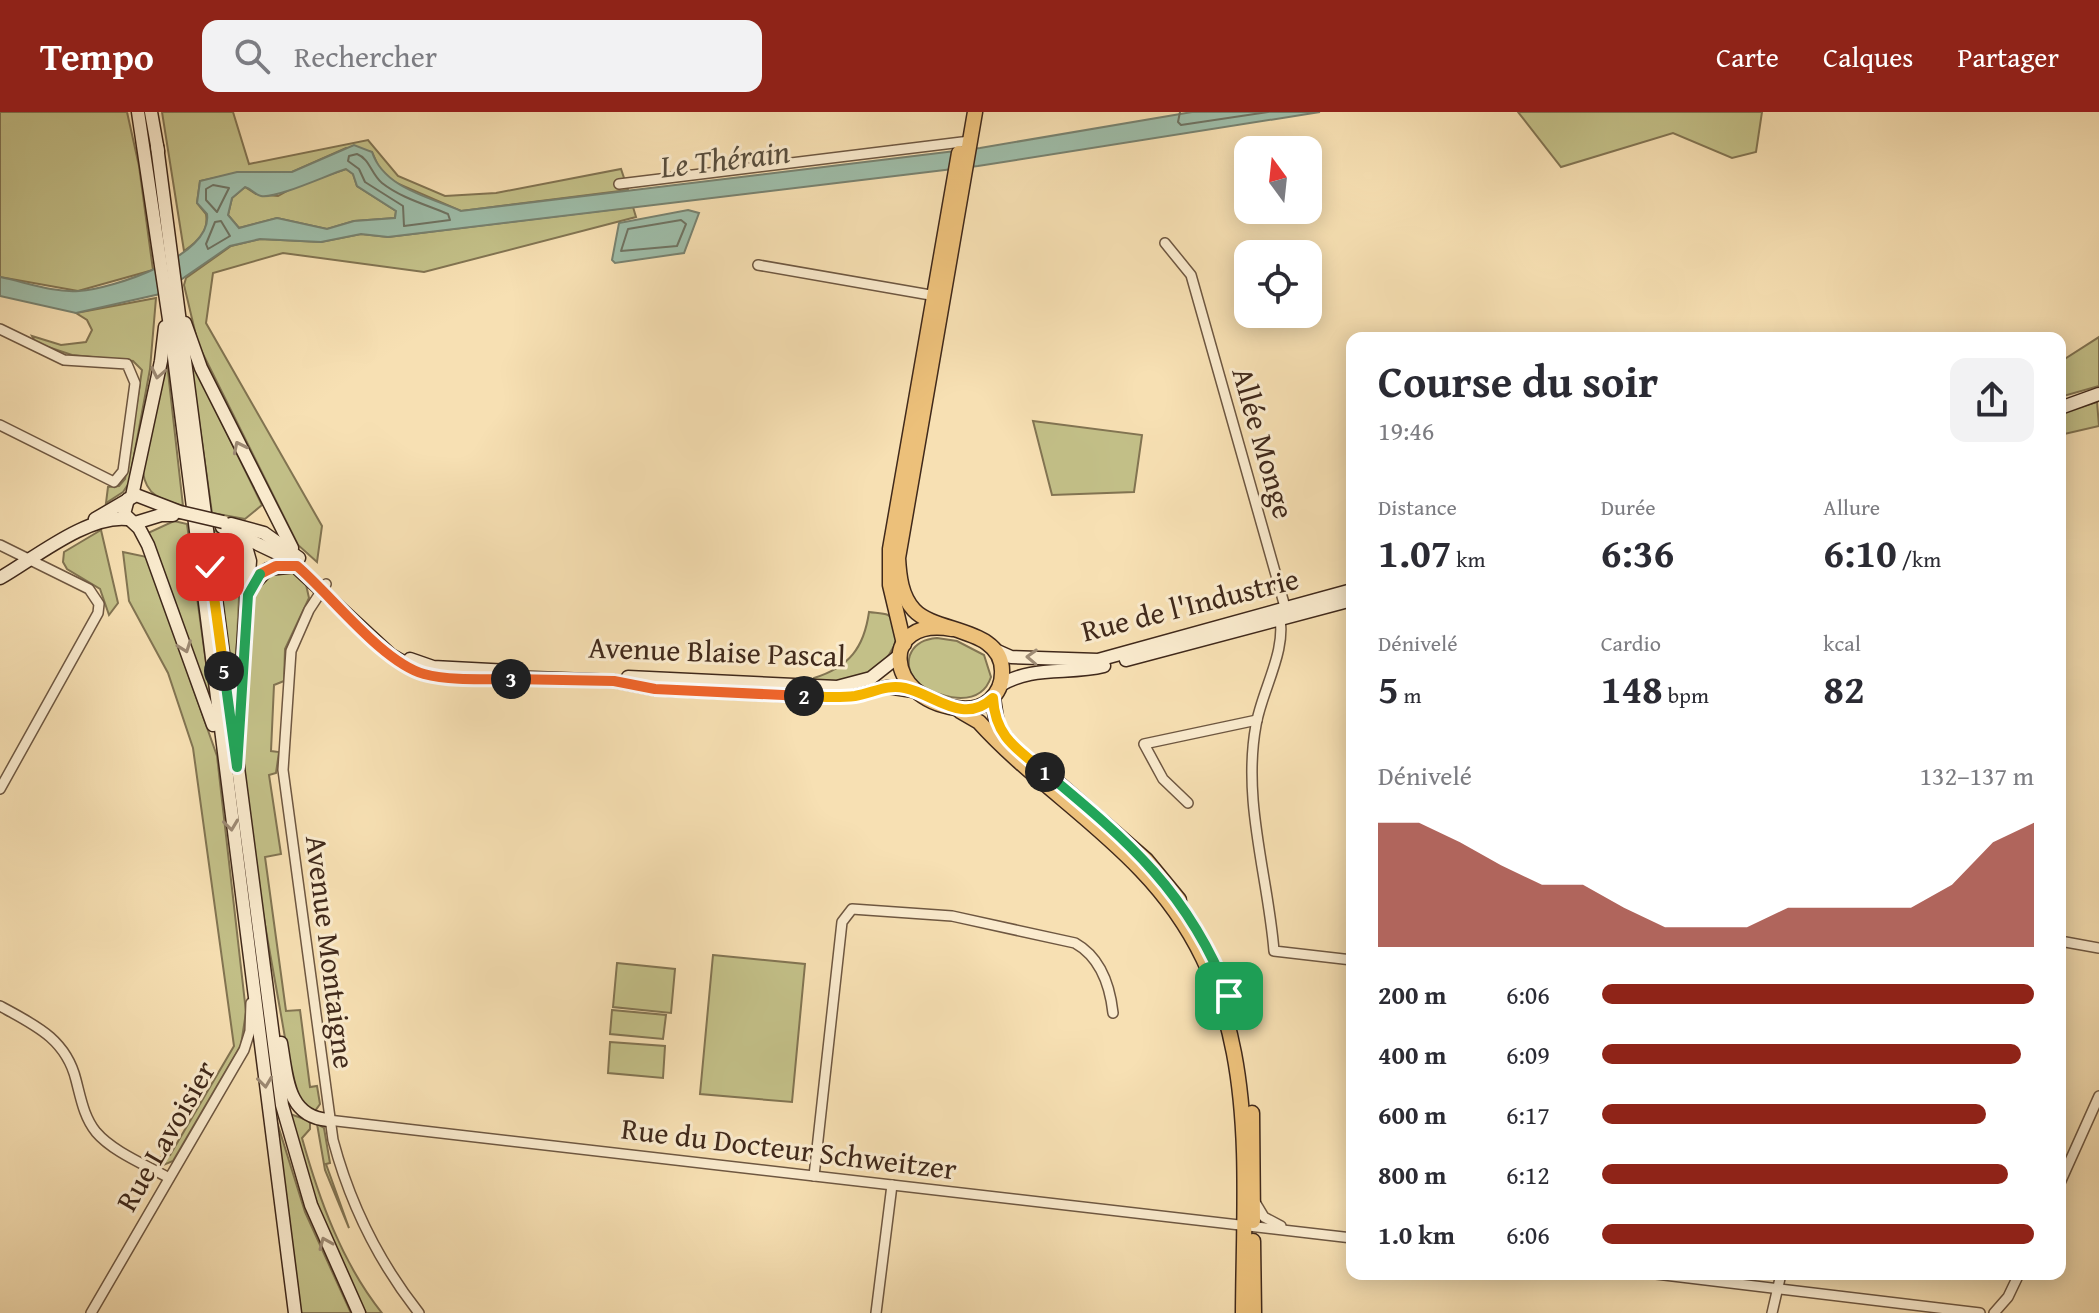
<!DOCTYPE html>
<html lang="fr">
<meta charset="utf-8">
<style>
:root{--surface:#fff;--page:#f2f2f3;--text:#2b2b33;--muted:#7c7c81;--accent:#8f2418}
body{margin:0;font-family:"Gentium Book Plus",serif;background:var(--page);color:var(--text);height:100vh;display:flex;flex-direction:column;font-size:30px;white-space:nowrap}
*{box-sizing:border-box;margin:0}
p{font-size:26px;color:var(--muted)}
.icon{flex:none;width:44px;height:44px;fill:none;stroke:currentColor;stroke-width:2;stroke-linecap:round;stroke-linejoin:round}
.map{position:relative;flex:1;overflow:hidden}
.drawer{position:absolute;left:1346px;top:220px;width:720px;height:948px;display:flex;flex-direction:column;background:var(--surface);border-radius:16px;box-shadow:0 4px 20px #0003}
.drawer>*{flex:none}
.needle{width:52px;rotate:345deg}
.tools{position:absolute;left:1234px;top:24px;display:grid;gap:16px}
.tools a{display:grid;place-items:center;width:88px;height:88px;border-radius:16px;background:var(--surface);box-shadow:0 4px 20px #0003;font-size:40px}
.pin{position:absolute;display:grid;place-items:center;width:68px;height:68px;color:#fff;margin:-34px;border-radius:16px;box-shadow:0 4px 12px #0006}
.km{position:absolute;width:40px;height:40px;margin:-20px;border-radius:50%;background:#222;color:#fff;font-size:22px;line-height:40px;text-align:center}
.round{display:grid;place-items:center;flex:none;width:84px;height:84px;border-radius:16px;background:var(--page)}
.overview{display:flex;align-items:center;justify-content:space-between;height:136px;padding:0 32px}
h1{font-size:44px;font-weight:800;line-height:60px}
.stats{display:grid;grid-template-columns:repeat(3,1fr);gap:12px;height:136px;padding:8px 32px}
.stats div{display:grid;align-content:center}
.stats b{font-size:40px;font-weight:800}
.stats small{font-size:22px;font-weight:400}
.stats p{font-size:22px}
.chart{height:224px;padding:16px 32px}
.chart p{display:flex;justify-content:space-between}
.chart svg{width:100%;height:144px;margin-top:8px;fill:var(--accent);opacity:.7}
ul{padding:0 32px;list-style:none;font-size:26px}
li{display:grid;grid-template-columns:128px 96px 1fr;align-items:center;height:60px}
li i{height:20px;border-radius:10px;background:var(--accent)}
header{display:flex;align-items:center;gap:48px;box-sizing:border-box;height:112px;padding:0 40px;background:var(--accent);color:#fff}
header strong{font-size:38px}
nav{display:flex;gap:44px;margin-inline-start:auto;font-size:28px}
.search{width:560px;height:72px;background:var(--page);display:flex;align-items:center;gap:20px;box-sizing:border-box;padding:0 28px;border-radius:16px;color:var(--muted);font-size:30px}
.map>svg:first-child{display:block}
.green{fill:#c3c088;stroke:#827452;stroke-width:2}
.water{fill:#9ebda9;stroke:#788270;stroke-width:2;fill-rule:evenodd}
.lines{fill:none;stroke-linecap:round;stroke-linejoin:round}
.shore{stroke:#6f7362;stroke-width:2}
.street-casing{stroke:#6e5741;stroke-width:12}
.secondary-casing{stroke:#40291b;stroke-width:15}
.primary-casing{stroke:#40291b;stroke-width:17}
.street{stroke:#faebce;stroke-width:9}
.secondary{stroke:#faebce;stroke-width:12}
.primary{stroke:#ecc07a;stroke-width:14}
.secondary-bridge-casing{stroke:#40291b;stroke-width:15;stroke-linecap:butt}
.secondary-bridge{stroke:#faebce;stroke-width:12}
.oneway{stroke:#9d8a74}
.split-1-casing{stroke:#fff;stroke-width:16}
.split-2-casing{stroke:#fff;stroke-width:16}
.split-3-casing{stroke:#fff;stroke-width:16}
.split-4-casing{stroke:#fff;stroke-width:16}
.split-5-casing{stroke:#fff;stroke-width:16}
.split-6-casing{stroke:#fff;stroke-width:16}
.split-1{stroke:#22a559;stroke-width:10}
.split-2{stroke:#f5b400;stroke-width:10}
.split-3{stroke:#f0652b;stroke-width:10}
.split-4{stroke:#f0652b;stroke-width:10}
.split-5{stroke:#22a559;stroke-width:10}
.split-6{stroke:#f5b400;stroke-width:10}
.labels{text-anchor:middle;stroke-width:6;stroke-linejoin:round;paint-order:stroke}
.street-label{font-size:30px;fill:#40291b;stroke:#faebce}
.water-label{font-size:32px;font-style:italic;fill:#584e3e;stroke:#faebce}
</style>
<header>
<strong>Tempo</strong>
<div class="search"><svg class="icon" aria-label="search" viewBox="0 0 24 24"><circle cx="10" cy="10" r="6"/><path d="M15 15l6 6"/></svg>Rechercher</div>
<nav><a>Carte</a><a>Calques</a><a>Partager</a></nav>
</header>
<div class="map">
<svg width="2099" height="1201" viewBox="0 0 2099 1201">
<rect width="100%" height="100%" fill="#f7e0b3"/>
<filter id="stains"><feTurbulence type="fractalNoise" baseFrequency=".0025" numOctaves="4"/><feColorMatrix values="0 0 0 0 .2 0 0 0 0 .09 0 0 0 0 .02 0 0 0 .5 -.17"/></filter>
<radialGradient id="worn" r=".72"><stop offset=".6" stop-color="#630" stop-opacity="0"/><stop offset="1" stop-color="#630" stop-opacity=".3"/></radialGradient>
<g class="green">
<polygon points="0,0 127,0 139,54 153,158 78,179 0,165"/>
<path d="M162,0h71l16,52 119,-24 30,36 47,20 51,-3 125,-24 7,21 -167,21 -67,-29 -15,-14 -7,-16 -26,-4 -54,24h-50l-42,9 -3,22 9,11c3,18 -8,27 -22,37z"/>
<polygon points="1518,0 1762,0 1756,40 1732,46 1673,21 1561,55"/>
<polygon points="346,57 353,62 357,74 396,99 395,106 354,109 327,117 277,106 239,116 228,103 232,86 245,75 256,82 278,84 296,74"/>
<polygon points="633,95 636,105 424,160 283,141 213,161 206,211 322,414 317,450 298,433 198,232 184,173 186,166 231,134 260,127 321,130 361,122 388,125"/>
<polygon points="156,186 150,257 129,371 123,380 106,391 108,375 119,374 125,367 142,258 133,249 72,243 36,231 32,224 61,233 86,230 92,218 87,208 76,201"/>
<polygon points="2099,225 2099,274 2060,285 2060,250"/>
<path d="M166,242l17,152c-21,-6 -37,-10 -40,-34z"/>
<polygon points="190,246 262,393 245,407 212,401"/>
<polygon points="2097,290 2099,314 2060,323 2060,301"/>
<polygon points="1033,309 1142,323 1134,380 1052,383"/>
<polygon points="174,409 187,412 210,580 206,581 148,421"/>
<polygon points="101,418 118,491 109,503 100,477 67,457 63,450 64,440"/>
<polygon points="212,418 231,424 241,444 234,590"/>
<polygon points="123,440 147,445 217,644 246,900 241,933 173,1049 161,1054 154,1052 157,1046 170,1043 234,934 193,636 168,561 129,489"/>
<path d="M292,460l13,8 4,18 -24,51 -1,32 -10,4 -3,66 8,1 -3,21 -7,2 12,79 -16,3 21,154 14,-1 10,77 7,-1 3,18 -5,7c-20,-5 -21,-26 -25,-43 -25,-158 -69,-321 -35,-481l14,-12z"/>
<path d="M869,500c6,1 14,1 19,3 24,13 -2,50 -18,58 -17,9 -38,9 -57,10l1,-5c35,-11 50,-30 55,-66z"/>
<path d="M937,526l20,3 27,14 7,22c-11,33 -54,21 -76,4 -14,-22 -3,-41 22,-43z"/>
<polygon points="713,843 805,852 792,990 700,982"/>
<polygon points="617,851 675,857 671,901 613,895"/>
<polygon points="612,898 666,903 663,927 610,922"/>
<polygon points="610,930 665,934 663,966 608,961"/>
<path d="M290,1002l20,7v8l-8,9c17,61 40,125 80,175h-16c-36,-62 -57,-130 -76,-199z"/>
<polygon points="276,1007 305,1100 351,1201 301,1201"/>
<polygon points="317,1012 324,1016 330,1051 326,1052 349,1116 325,1058"/>
</g>
<g class="water">
<path d="M1192,0h128l-342,54 -590,71 -27,-3 -40,8 -61,-3 -30,7 -70,48 -84,19 -76,-17v-19c25,5 53,16 79,14 33,-2 134,-35 128,-77l-10,-11 3,-22 37,-9h55l62,-27 18,7c12,36 57,45 89,59l519,-63zM346,57l7,5 4,12 39,25 -1,7 -41,3 -27,8 -50,-11 -38,10 -11,-13 4,-17 13,-11c7,2 10,8 16,9 15,3 66,-21 85,-27z"/>
<polygon points="688,98 699,101 684,141 615,151 612,148 619,111"/>
</g>
<g class="lines">
<g class="shore">
<polyline points="1180,0 1178,10 1181,13 1268,0"/>
<path d="M357,42c13,5 14,20 25,29 19,15 45,22 66,31l2,6 -46,6 -1,-20 -38,-24 -6,-13 -11,-8 1,-5z"/>
<polygon points="213,73 229,76 217,100 206,88 206,77"/>
<polygon points="681,108 686,112 677,134 621,139 628,117"/>
<polygon points="221,109 230,124 208,137 206,132 215,110"/>
</g>
<defs>
<g id="street">
<polyline points="619,72 970,29"/>
<polyline points="1165,131 1191,163 1287,502"/>
<polyline points="758,153 936,184"/>
<polyline points="0,217 64,248 127,252 135,271 123,359 114,370 0,313"/>
<polyline points="0,433 89,477 99,492 98,501 0,677"/>
<path d="M326,472l-17,26 -18,41 -8,119 50,370c17,64 45,121 86,173"/>
<path d="M1279,501c9,37 -17,76 -23,112 -14,76 12,151 18,226l78,9"/>
<polyline points="1188,691 1163,667 1144,632 1257,608"/>
<polyline points="2060,829 2099,836"/>
<path d="M0,894c35,19 66,33 76,74 5,19 8,37 20,52 17,20 50,33 73,46"/>
<polyline points="328,1008 1352,1126"/>
<path d="M814,1064l28,-254 10,-13 100,7 123,27c25,14 35,43 38,70"/>
<polyline points="2060,1071 2099,984"/>
<polyline points="1255,1090 1264,1105 1281,1114"/>
<polyline points="1656,1162 1980,1201"/>
<polyline points="91,1201 244,938 250,919 251,891"/>
<polyline points="876,1201 892,1073"/>
<polyline points="1772,1201 1781,1162"/>
<polyline points="1994,1201 2008,1185 2019,1162"/>
</g>
<g id="secondary">
<polyline points="138,0 170,214 295,1201"/>
<polyline points="151,0 158,39"/>
<polyline points="157,34 282,993 311,1093 359,1201"/>
<polyline points="185,211 201,256 292,436"/>
<polyline points="2060,296 2099,282"/>
<polyline points="132,384 161,249 165,215"/>
<polyline points="128,387 124,402 139,416 148,433 213,613"/>
<polyline points="95,407 136,383 180,400"/>
<polyline points="135,411 161,403 173,403"/>
<polyline points="231,412 264,421 299,446"/>
<polyline points="222,415 285,445 391,543 424,562 614,569 655,577 808,584 853,584 887,575 913,579"/>
<path d="M0,466c35,-20 87,-63 127,-59"/>
<polyline points="250,476 268,457 297,454"/>
<polyline points="993,537 1011,545 1098,548 1352,478"/>
<polyline points="410,547 433,555 510,559"/>
<polyline points="1126,548 1352,488"/>
<polyline points="628,565 837,575 871,566 900,543"/>
<path d="M999,574c33,-21 69,-11 105,-20"/>
<polyline points="237,612 250,449 242,421"/>
<path d="M281,931c6,34 6,74 47,77"/>
</g>
<g id="primary">
<path d="M952,517c-73,-13 -68,69 4,79 12,2 25,0 34,-8 8,-7 12,-17 12,-27 2,-46 -66,-39 -88,-63 -13,-14 -15,-34 -16,-52l77,-446"/>
<polyline points="904,532 890,473 890,437 959,41"/>
<polyline points="993,586 997,613 1009,631"/>
<path d="M960,599l19,11c49,54 112,95 162,148 122,127 103,281 102,443"/>
<polyline points="1059,672 1146,748 1179,788"/>
<polyline points="1252,1001 1253,1109"/>
<polyline points="1253,1129 1254,1201"/>
</g>
</defs>
<use href="#street" class="street-casing"/>
<use href="#secondary" class="secondary-casing"/>
<use href="#primary" class="primary-casing"/>
<use href="#street" class="street"/>
<use href="#secondary" class="secondary"/>
<use href="#primary" class="primary"/>
<defs>
<polyline id="secondary-bridge" points="180,400 223,410"/>
</defs>
<use href="#secondary-bridge" class="secondary-bridge-casing"/>
<use href="#secondary-bridge" class="secondary-bridge"/>
</g>
<defs><path id="oneway-chevron" d="M-2-3.5L2.5 0L-2 3.5" fill="none" stroke-width="1.6" stroke-linecap="round" stroke-linejoin="round" transform="scale(2)"/></defs>
<g class="oneway">
<use href="#oneway-chevron" transform="translate(158 261) rotate(101)"/>
<use href="#oneway-chevron" transform="translate(239 335) rotate(-116)"/>
<use href="#oneway-chevron" transform="translate(185 535) rotate(70)"/>
<use href="#oneway-chevron" transform="translate(1032 545) rotate(-178)"/>
<use href="#oneway-chevron" transform="translate(231 713) rotate(83)"/>
<use href="#oneway-chevron" transform="translate(265 970) rotate(83)"/>
<use href="#oneway-chevron" transform="translate(325 1131) rotate(-113)"/>
</g>
<g class="lines">
<defs>
<path id="split-1" d="M1045,660c84,70 143,119 184,224"/>
<path id="split-2" d="M804,584c17,1 34,2 51,0 18,-3 31,-12 50,-8 29,6 58,38 88,10 2,39 24,51 52,74"/>
<polyline id="split-3" points="511,567 614,569 655,577 804,584"/>
<path id="split-4" d="M260,462l16,-8h21c34,29 85,96 127,108 26,7 59,5 87,5"/>
<polyline id="split-5" points="224,559 237,655 248,483 260,462"/>
<polyline id="split-6" points="210,455 224,559"/>
</defs>
<use href="#split-1" class="split-1-casing"/>
<use href="#split-2" class="split-2-casing"/>
<use href="#split-3" class="split-3-casing"/>
<use href="#split-4" class="split-4-casing"/>
<use href="#split-5" class="split-5-casing"/>
<use href="#split-6" class="split-6-casing"/>
<use href="#split-1" class="split-1"/>
<use href="#split-2" class="split-2"/>
<use href="#split-3" class="split-3"/>
<use href="#split-4" class="split-4"/>
<use href="#split-5" class="split-5"/>
<use href="#split-6" class="split-6"/>
</g>
<g class="labels">
<g class="street-label">
<text transform="translate(1263 331) rotate(74)" y="10">Allée Monge</text>
<text transform="translate(1190 493) rotate(-14)" y="10">Rue de l'Industrie</text>
<text transform="translate(717 540) rotate(2)" y="10">Avenue Blaise Pascal</text>
<text transform="translate(330 840) rotate(83)" y="10">Avenue Montaigne</text>
<text transform="translate(166 1024) rotate(-60)" y="10">Rue Lavoisier</text>
<text transform="translate(789 1037) rotate(7)" y="10">Rue du Docteur Schweitzer</text>
</g>
<g class="water-label">
<text transform="translate(725 47) rotate(-7)" y="11">Le Thérain</text>
</g>
</g>
<rect width="100%" height="100%" filter="url(#stains)"/>
<rect width="100%" height="100%" fill="url(#worn)"/>
</svg>
<div class="tools">
<a><svg class="needle" viewBox="-14 -14 28 28"><path d="M0-13l5 13h-10z" fill="#e53935"/><path d="M0 13l5-13h-10z" fill="#7c7c81"/></svg></a>
<a><svg class="icon" aria-label="locate" viewBox="0 0 24 24"><circle cx="12" cy="12" r="6"/><path d="M12 2v4M12 18v4M2 12h4M18 12h4"/></svg></a>
</div>
<div class="pin" style="left:1229px;top:884px;background:#1e9e55"><svg class="icon" aria-label="arrive" viewBox="0 0 24 24"><path d="M6 21V4h12l-3 4 3 4H6"/></svg></div>
<div class="pin" style="left:210px;top:455px;background:#d93025"><svg class="icon" aria-label="check" viewBox="0 0 24 24"><path d="M5 12l5 5 9-10"/></svg></div>
<b class="km" style="left:1045px;top:660px">1</b>
<b class="km" style="left:804px;top:584px">2</b>
<b class="km" style="left:511px;top:567px">3</b>
<b class="km" style="left:224px;top:559px">5</b>
<section class="drawer">
<div class="overview"><div><h1>Course du soir</h1><p>19:46</p></div><a class="round"><svg class="icon" aria-label="share" viewBox="0 0 24 24"><path d="M12 15V3M7 8l5-5 5 5M5 13v7h14v-7"/></svg></a></div>
<div class="stats">
<div><p>Distance</p><b>1.07<small> km</small></b></div>
<div><p>Durée</p><b>6:36</b></div>
<div><p>Allure</p><b>6:10<small> /km</small></b></div>
</div>
<div class="stats">
<div><p>Dénivelé</p><b>5<small> m</small></b></div>
<div><p>Cardio</p><b>148<small> bpm</small></b></div>
<div><p>kcal</p><b>82</b></div>
</div>
<div class="chart"><p><span>Dénivelé</span>132–137 m</p>
<svg viewBox="0 0 160 44" preserveAspectRatio="none"><path d="M0 44V6L10 6L20 12L30 19L40 25L50 25L60 32L70 38L80 38L90 38L100 32L110 32L120 32L130 32L140 25L150 12L160 6V44z"/></svg>
</div>
<ul>
<li><b>200 m</b>6:06<i style="width:100%"></i></li>
<li><b>400 m</b>6:09<i style="width:97%"></i></li>
<li><b>600 m</b>6:17<i style="width:89%"></i></li>
<li><b>800 m</b>6:12<i style="width:94%"></i></li>
<li><b>1.0 km</b>6:06<i style="width:100%"></i></li>
</ul>
</section>
</div>
